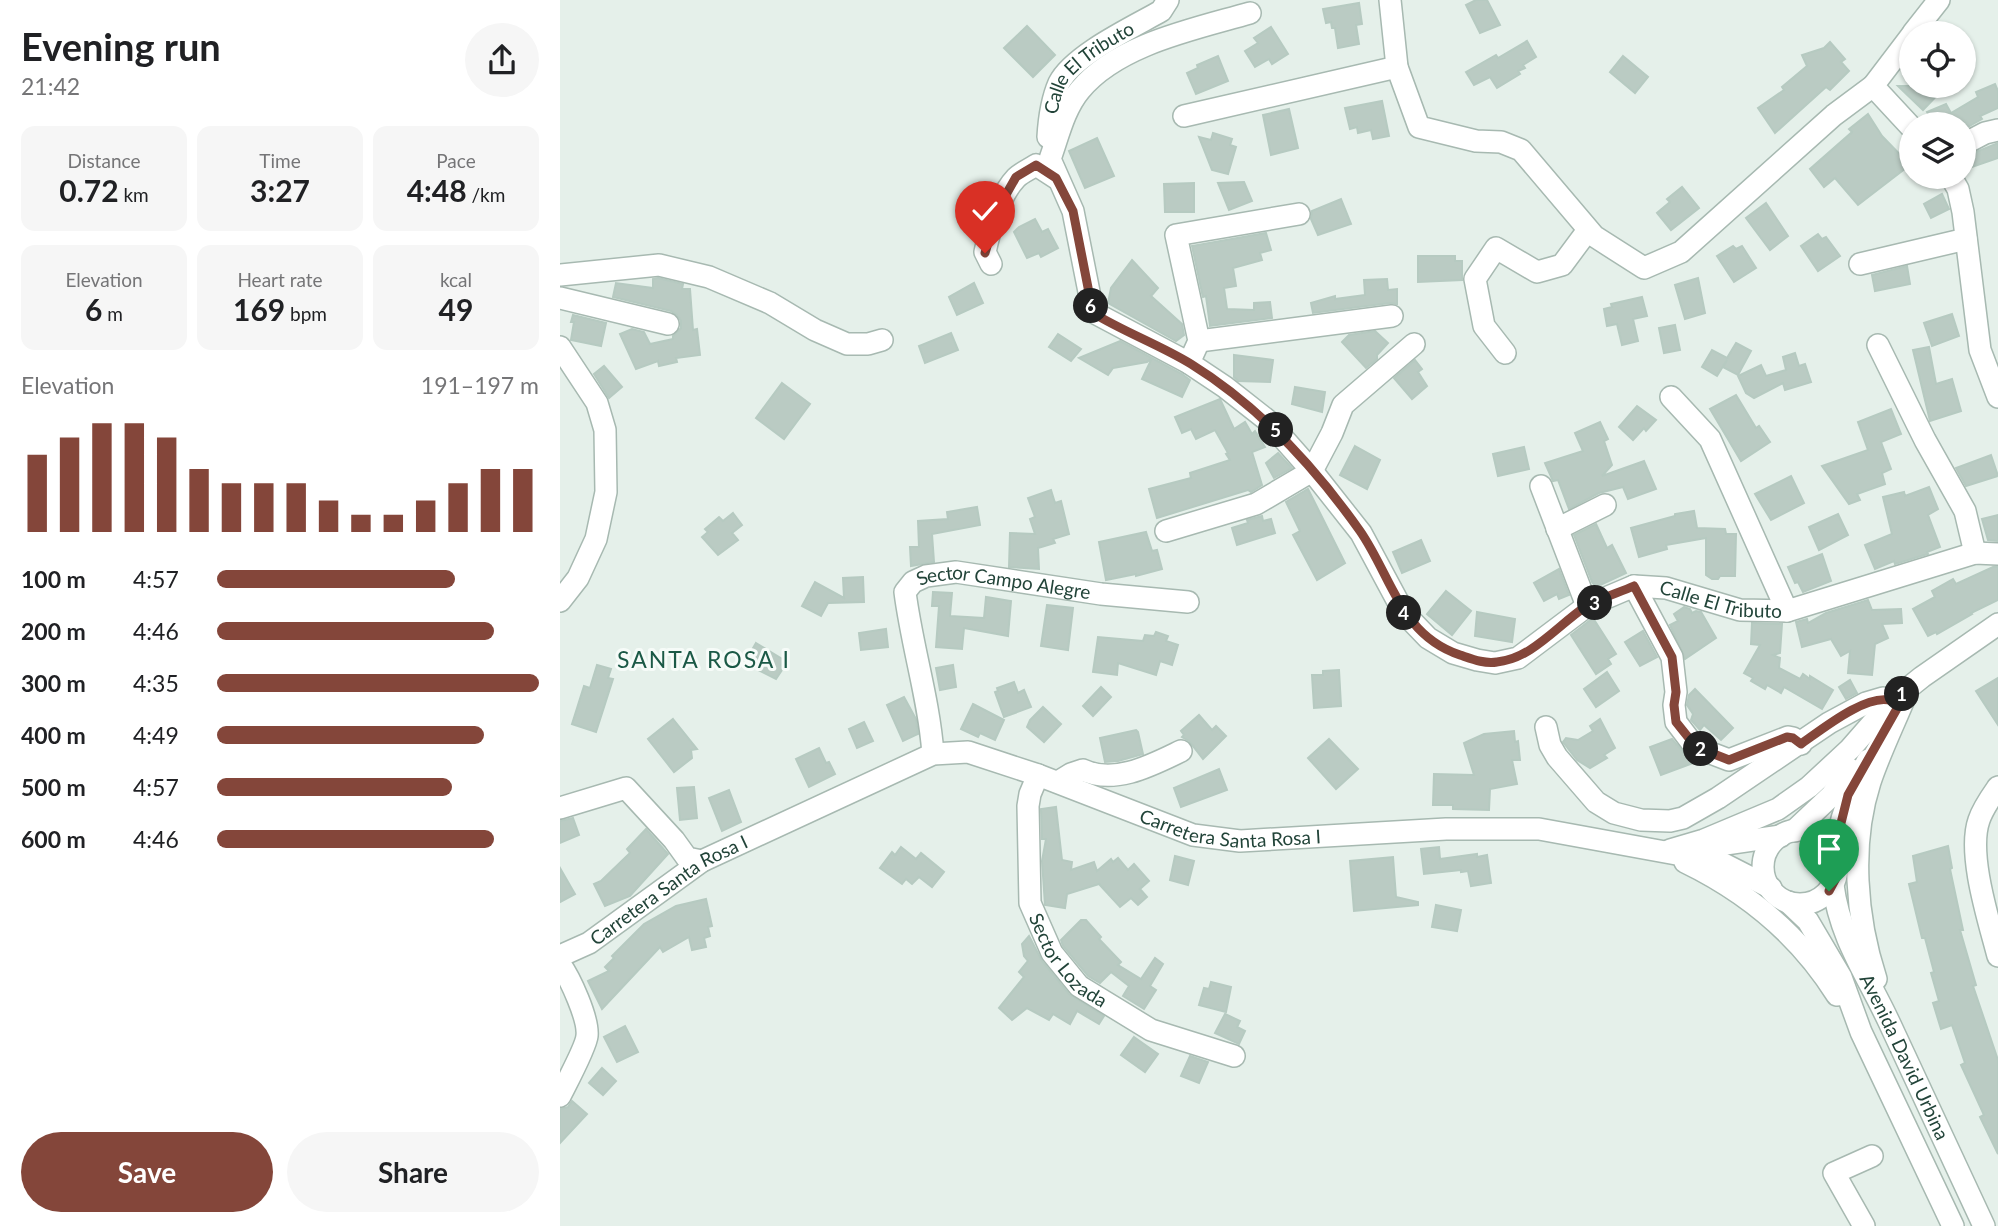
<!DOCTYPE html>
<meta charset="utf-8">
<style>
:root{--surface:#fff;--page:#f6f6f6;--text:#202124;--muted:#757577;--accent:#84463a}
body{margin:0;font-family:Lato,sans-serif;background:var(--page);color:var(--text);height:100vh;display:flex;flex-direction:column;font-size:26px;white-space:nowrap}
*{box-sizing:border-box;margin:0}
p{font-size:23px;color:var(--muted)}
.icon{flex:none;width:38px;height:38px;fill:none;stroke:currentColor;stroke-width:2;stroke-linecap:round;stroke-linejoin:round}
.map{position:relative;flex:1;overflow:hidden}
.side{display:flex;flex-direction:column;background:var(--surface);width:560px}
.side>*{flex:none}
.buttons{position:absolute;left:1339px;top:21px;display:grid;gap:14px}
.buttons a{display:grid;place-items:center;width:77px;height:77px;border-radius:50%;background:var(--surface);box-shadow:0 2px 5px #0004;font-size:35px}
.pin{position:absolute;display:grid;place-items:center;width:60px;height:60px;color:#fff;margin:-72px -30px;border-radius:50% 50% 50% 0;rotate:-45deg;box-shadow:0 0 7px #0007}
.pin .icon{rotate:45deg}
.km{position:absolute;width:35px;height:35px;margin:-18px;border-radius:50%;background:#222;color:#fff;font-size:19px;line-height:35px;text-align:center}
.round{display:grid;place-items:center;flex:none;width:74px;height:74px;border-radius:37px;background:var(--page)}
.head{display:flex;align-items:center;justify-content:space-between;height:119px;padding:0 21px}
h1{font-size:38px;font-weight:700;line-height:52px}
.figures{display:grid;grid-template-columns:repeat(3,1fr);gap:10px;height:119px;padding:7px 21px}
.figures div{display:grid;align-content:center;border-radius:14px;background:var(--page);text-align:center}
.figures b{font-size:30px;font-weight:700}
.figures small{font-size:19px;font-weight:400}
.figures p{font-size:19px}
.chart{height:196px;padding:14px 21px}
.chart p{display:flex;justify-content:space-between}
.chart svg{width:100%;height:126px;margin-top:7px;stroke:var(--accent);stroke-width:6}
.action{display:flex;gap:14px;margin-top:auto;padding:14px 21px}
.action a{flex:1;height:80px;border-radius:42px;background:var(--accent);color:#fff;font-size:28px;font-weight:700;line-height:80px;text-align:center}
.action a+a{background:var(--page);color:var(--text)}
ul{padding:0 21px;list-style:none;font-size:23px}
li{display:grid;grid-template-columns:112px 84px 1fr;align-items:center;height:52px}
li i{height:18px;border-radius:9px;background:var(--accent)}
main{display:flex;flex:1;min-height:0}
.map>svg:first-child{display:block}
.building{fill:#bacbc3;stroke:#b6cac1;stroke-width:2}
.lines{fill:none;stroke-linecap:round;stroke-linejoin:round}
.minor-casing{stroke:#a7b9b1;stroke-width:24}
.minor{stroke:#fff;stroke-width:21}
.route-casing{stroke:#fff;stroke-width:14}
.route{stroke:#84463a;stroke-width:9}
.labels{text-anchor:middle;stroke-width:6;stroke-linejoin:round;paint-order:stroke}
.street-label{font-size:19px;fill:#224439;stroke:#f6fbf8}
.quarter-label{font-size:23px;letter-spacing:2px;fill:#1b5946;stroke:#f6fbf8}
</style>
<main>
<section class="side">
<div class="head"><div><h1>Evening run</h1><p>21:42</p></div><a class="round"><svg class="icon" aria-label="share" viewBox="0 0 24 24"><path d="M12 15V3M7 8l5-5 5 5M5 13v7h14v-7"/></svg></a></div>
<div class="figures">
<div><p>Distance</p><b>0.72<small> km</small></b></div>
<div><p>Time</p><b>3:27</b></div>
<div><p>Pace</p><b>4:48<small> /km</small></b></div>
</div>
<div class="figures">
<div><p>Elevation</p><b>6<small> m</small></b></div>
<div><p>Heart rate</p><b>169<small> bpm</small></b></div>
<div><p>kcal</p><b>49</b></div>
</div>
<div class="chart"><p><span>Elevation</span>191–197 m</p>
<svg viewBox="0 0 160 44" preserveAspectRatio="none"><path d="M5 44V17M15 44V11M25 44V6M35 44V6M45 44V11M55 44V22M65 44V27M75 44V27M85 44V27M95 44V33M105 44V38M115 44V38M125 44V33M135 44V27M145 44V22M155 44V22"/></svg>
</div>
<ul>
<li><b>100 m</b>4:57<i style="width:74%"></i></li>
<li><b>200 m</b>4:46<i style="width:86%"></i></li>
<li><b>300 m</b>4:35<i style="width:100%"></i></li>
<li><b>400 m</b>4:49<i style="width:83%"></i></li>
<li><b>500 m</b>4:57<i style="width:73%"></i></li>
<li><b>600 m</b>4:46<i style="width:86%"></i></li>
</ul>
<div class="action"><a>Save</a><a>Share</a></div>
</section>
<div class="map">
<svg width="1438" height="1226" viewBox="0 0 1438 1226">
<rect width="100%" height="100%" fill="#e5f0ea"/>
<g class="building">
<polygon points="916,0 927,0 940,25 920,33 906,5"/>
<polygon points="799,3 802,24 796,25 799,44 778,48 775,28 772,28 771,22 766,23 763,9"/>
<polygon points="467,26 495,55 473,77 444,48"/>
<polygon points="711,27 728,54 712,64 709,59 695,67 685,51 698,43 694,38"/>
<polygon points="967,41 976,57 963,65 965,68 958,71 960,74 937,88 930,77 914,85 906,72 936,55 938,58"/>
<polygon points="1270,42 1285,59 1281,62 1289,71 1270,90 1266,87 1215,133 1198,108 1224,90 1222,87 1247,66 1242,55 1264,48"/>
<polygon points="658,56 668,81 636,94 627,73 638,68 637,65"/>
<polygon points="1063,56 1088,77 1075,93 1050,72"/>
<polygon points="1435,84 1438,91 1438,108 1420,116 1422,119 1404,129 1404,124 1372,124 1374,123 1367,112 1386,104 1391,113 1418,97 1416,92"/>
<polygon points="1338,86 1386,86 1363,110"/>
<polygon points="822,101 829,136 813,139 811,130 798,133 797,127 790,129 785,108"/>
<polygon points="729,109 738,148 711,155 703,115"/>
<polygon points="1308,114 1322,136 1350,165 1298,205 1275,178 1264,187 1250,169 1292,132 1289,129"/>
<polygon points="653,133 672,139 670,145 676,147 668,174 652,170 639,137 651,140"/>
<polygon points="537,138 554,176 525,188 509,151"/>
<polygon points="1438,143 1438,158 1409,168 1407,162 1404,163 1404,157"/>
<polygon points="684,182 692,201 669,210 658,183"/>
<polygon points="634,183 634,212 605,212 604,184"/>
<polygon points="1122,187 1139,208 1111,230 1097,213 1110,202 1107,199"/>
<polygon points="1382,194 1389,209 1371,218 1364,204"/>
<polygon points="781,199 791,224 758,235 751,219 752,211"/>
<polygon points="1206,203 1228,236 1210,250 1186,218"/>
<polygon points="475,219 482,232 488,229 498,248 481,257 479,253 467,258 454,232 459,227"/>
<polygon points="706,233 711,250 700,253 702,260 673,268 676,286 664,288 667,309 694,310 694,303 710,302 712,318 650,326 646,296 643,297 642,293 632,246"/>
<polygon points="1258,234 1262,239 1266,237 1280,256 1258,271 1241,246"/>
<polygon points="1173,246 1176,249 1182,246 1196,268 1174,282 1157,256"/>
<polygon points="858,256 895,256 895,261 902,261 902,280 858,282"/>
<polygon points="572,260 598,288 591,296 622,324 624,335 616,341 548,303 551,288"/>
<polygon points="1347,266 1350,284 1315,291 1312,275"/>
<polygon points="98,278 123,284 122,289 130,289 133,330 137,329 140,355 116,358 117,362 99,366 98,361 76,369 60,334 72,329 84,332 90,344 113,339 113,336 121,328 121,321 117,315 111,311 53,297 56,283 93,288 93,279"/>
<polygon points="1138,278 1145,313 1125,319 1115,285"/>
<polygon points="827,279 828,290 837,289 837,304 830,303 753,313 751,303 775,296 775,299 805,295 804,280"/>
<polygon points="414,283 423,303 397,315 389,297"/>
<polygon points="1082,297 1087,316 1073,319 1078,341 1062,345 1057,324 1047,326 1044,309 1052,307 1051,304"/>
<polygon points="1392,314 1399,336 1372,346 1364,323"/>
<polygon points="13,315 46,323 41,346 11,340 14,322 11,322"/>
<polygon points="1115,325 1120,350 1104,353 1099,328"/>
<polygon points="815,331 828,343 817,355 817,359 806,368 782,342 789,335"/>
<polygon points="391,333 398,350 365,363 359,346"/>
<polygon points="498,334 521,349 511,361 489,347"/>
<polygon points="560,341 622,374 630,380 622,397 582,379 592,358 587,362 553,368 548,375 519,358"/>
<polygon points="1176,343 1191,351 1178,375 1163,367 1167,360 1157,376 1142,367 1152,350 1167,358"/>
<polygon points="1369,347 1376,384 1392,379 1401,411 1370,421 1353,350"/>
<polygon points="1235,353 1239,366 1245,364 1251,382 1225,390 1223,383 1194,398 1186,393 1178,376 1201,365 1206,376 1226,370 1223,357"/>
<polygon points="674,355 713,360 710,382 678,381 674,377"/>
<polygon points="855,360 862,369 858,372 867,386 852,399 834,378"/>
<polygon points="44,366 62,387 49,398 34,374"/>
<polygon points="222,383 250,404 224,439 196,418"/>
<polygon points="735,387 765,392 762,412 732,404"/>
<polygon points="1176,395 1196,428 1199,426 1210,442 1181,461 1150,409"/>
<polygon points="660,399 674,429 685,422 692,434 695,431 705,447 692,452 702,485 691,492 688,490 597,518 589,489 631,478 630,473 670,460 666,454 668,453 655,430 636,439 631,429 622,433 615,417"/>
<polygon points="1077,406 1096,420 1086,431 1084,428 1073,440 1059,427"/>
<polygon points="1331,409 1341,434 1321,442 1331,469 1322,473 1325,484 1297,494 1300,500 1289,504 1262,466 1308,450 1298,422"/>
<polygon points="1040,422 1048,439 1044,441 1052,465 1042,476 1084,461 1096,489 1068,499 1063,487 1039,493 1009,509 998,480 993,481 985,463 1023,451 1015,433"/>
<polygon points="795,446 820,460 807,489 780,475"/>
<polygon points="964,447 969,469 938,476 933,454"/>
<polygon points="718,453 732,468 714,478 706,463"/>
<polygon points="1431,455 1438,476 1406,486 1396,468"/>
<polygon points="1231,476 1244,503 1211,520 1195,494"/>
<polygon points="1369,487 1378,509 1368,515 1380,547 1367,552 1368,554 1335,564 1334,561 1315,569 1305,545 1332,534 1323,497 1344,492 1345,496"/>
<polygon points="748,489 785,563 757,580 733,535 740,531 726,502"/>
<polygon points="491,490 495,503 501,501 509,534 493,539 495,543 478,548 479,569 449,567 450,533 475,534 470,519 475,517 468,498"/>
<polygon points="417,507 420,525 372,534 374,562 351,566 350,547 359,547 358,521 388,519 387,512"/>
<polygon points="1134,511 1137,528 1165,529 1166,534 1176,534 1175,576 1160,576 1158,579 1152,579 1146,575 1146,538 1106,545 1107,549 1079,557 1071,528 1115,516 1115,514"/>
<polygon points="173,513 182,525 172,533 178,540 158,555 142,537 148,532 145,529 159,517 163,521"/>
<polygon points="1278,514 1288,535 1259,550 1249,527"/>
<polygon points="1438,515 1438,541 1428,540 1422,519"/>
<polygon points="702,516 703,521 711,519 715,533 677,545 672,528 688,523 687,520"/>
<polygon points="1036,524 1047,548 1052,545 1066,573 1036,587 1032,582 1014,535"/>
<polygon points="586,532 592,551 597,550 602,569 576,576 576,574 546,580 539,542"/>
<polygon points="861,540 870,561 842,573 833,552"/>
<polygon points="1262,554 1271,581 1243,592 1238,582 1235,583 1228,567"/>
<polygon points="1433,567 1438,567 1438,600 1411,613 1412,614 1377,634 1376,632 1368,636 1353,609 1375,597 1372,591 1393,579 1396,584"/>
<polygon points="999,569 1009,595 999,599 997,594 984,601 974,583"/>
<polygon points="303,577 304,602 268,603 261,616 242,606 255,582 284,598 283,578"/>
<polygon points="886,591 911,611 892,635 867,614"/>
<polygon points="373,592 392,593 390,616 424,618 426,597 451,601 448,636 404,628 402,649 376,647 379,606 372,606"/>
<polygon points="1308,600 1312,610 1341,609 1342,623 1322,624 1328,638 1315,644 1312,675 1288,673 1290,651 1281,656 1271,639 1242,647 1236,622 1247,619 1248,623 1266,613"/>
<polygon points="487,605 513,608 508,650 481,646"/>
<polygon points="1124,607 1130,609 1132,613 1136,611 1141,612 1156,638 1125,659 1110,625 1118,621 1114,614"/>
<polygon points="917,612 955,619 952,642 915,636"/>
<polygon points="1033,618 1056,654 1048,659 1051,664 1036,674 1011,635"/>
<polygon points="1192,623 1222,624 1220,653 1213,655 1220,658 1219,668 1240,679 1243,674 1250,679 1250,676 1273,690 1262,709 1224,687 1221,693 1207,685 1205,689 1191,681 1193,678 1184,673 1200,645 1191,644"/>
<polygon points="326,629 328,647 301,650 299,633"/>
<polygon points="1083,631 1097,657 1080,666 1065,642"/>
<polygon points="596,632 608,636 606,641 618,645 612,665 600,661 596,675 558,663 557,675 533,672 538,637 583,641 585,635 594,636"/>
<polygon points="196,643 224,660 221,665 224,667 216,679 196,669 200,664 188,657"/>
<polygon points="37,665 51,669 48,678 53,679 36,732 12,724 24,686 30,688"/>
<polygon points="393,665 396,687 380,690 376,668"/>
<polygon points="779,670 781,706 754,708 752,675 763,675 763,671"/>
<polygon points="1047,672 1059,691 1036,707 1024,689"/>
<polygon points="1438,678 1438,725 1416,691"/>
<polygon points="1290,680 1297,693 1286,699 1279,687"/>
<polygon points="454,682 458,693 464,690 471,707 444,717 435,692 438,691 437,688"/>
<polygon points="541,687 551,697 533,716 523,706"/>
<polygon points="1135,689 1173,728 1161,740 1144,725 1140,730 1131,720 1133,714 1127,705 1129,695"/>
<polygon points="344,697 356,719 358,734 343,741 327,705"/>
<polygon points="413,704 444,720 435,740 420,733 418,737 401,729"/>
<polygon points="483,707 501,724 484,742 467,727 470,720"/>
<polygon points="639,715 652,730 656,726 666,736 643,759 629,741 622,737 624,735 621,731"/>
<polygon points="113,719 137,749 131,750 132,758 114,772 88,739"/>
<polygon points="1040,719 1055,748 1044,755 1047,758 1030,768 1017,760 1003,742 1006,738 1018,740 1033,731 1030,726"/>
<polygon points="304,722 313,741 297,748 289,729"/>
<polygon points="576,730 578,732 583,754 558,761 545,762 540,738"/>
<polygon points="954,731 955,742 958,741 960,760 952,760 957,784 930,789 929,810 893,809 893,805 873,805 874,774 914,775 904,743 924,734"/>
<polygon points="769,739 798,769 776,789 748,758"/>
<polygon points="1112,739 1133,763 1101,775 1090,747"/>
<polygon points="259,748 266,763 269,762 275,774 249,787 236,759"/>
<polygon points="659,769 667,790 621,807 614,788"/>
<polygon points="134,787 137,818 120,820 117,788"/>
<polygon points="169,790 181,822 162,831 149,798"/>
<polygon points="496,807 502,860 512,862 511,870 534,862 537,871 551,859 553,862 558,858 568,870 574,864 589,881 580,889 587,897 578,905 571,898 560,907 539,884 507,894 505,908 485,905 482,861 486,839 482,839 481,809"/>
<polygon points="13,818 19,835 0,843 0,821"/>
<polygon points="86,829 108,854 70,896 45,906 34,884 41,881 70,853 67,849"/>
<polygon points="1388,846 1392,868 1390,869 1403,930 1400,930 1416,985 1413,986 1438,1060 1438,1154 1420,1117 1424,1115 1401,1065 1405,1063 1392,1025 1381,1029 1373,1003 1379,1001 1371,973 1374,972 1365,938 1362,938 1349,884 1357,882 1353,856"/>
<polygon points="341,847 356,859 361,853 384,872 372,887 359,877 352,884 346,879 342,884 320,868 332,852 335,855"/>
<polygon points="879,847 880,859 917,854 917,857 927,855 931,883 911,886 908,871 901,872 901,870 864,874 861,849"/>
<polygon points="615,856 634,861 628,885 610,880"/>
<polygon points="833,857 836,897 858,902 858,905 794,911 790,861"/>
<polygon points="0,868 15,894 0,902"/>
<polygon points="146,899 152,926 148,927 150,936 144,938 146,947 132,950 129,937 103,952 100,947 42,1009 28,981 49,971 45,967 54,958 52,956 84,924 116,906"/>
<polygon points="876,905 901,910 897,931 872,927"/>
<polygon points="521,920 526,920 541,937 539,939 561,962 558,965 581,979 595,958 603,964 590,986 596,990 584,1009 563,996 569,986 551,972 540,983 528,976 503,946 501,940"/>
<polygon points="469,936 482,961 509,994 544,1016 539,1024 517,1011 510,1024 493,1014 489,1020 467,1008 452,1020 439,1008 464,977 459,972 468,961 464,956 462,944"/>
<polygon points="651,982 671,987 666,1012 639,1005 644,988 649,989"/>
<polygon points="665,1014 680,1021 677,1027 685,1031 679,1044 655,1033"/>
<polygon points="65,1026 78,1052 57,1062 44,1037"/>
<polygon points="574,1037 598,1054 585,1072 561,1055"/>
<polygon points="630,1056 648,1062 639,1083 621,1076"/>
<polygon points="42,1068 56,1081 43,1095 29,1083"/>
<polygon points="12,1101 27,1114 0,1143 0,1109 8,1107"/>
</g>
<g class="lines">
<defs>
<g id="minor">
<polyline points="830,0 837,67 859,127 916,141 941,142 961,150 1034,236 1084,268 1121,252 1274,115 1313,86"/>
<path id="s1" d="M690,13c-55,16 -132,31 -170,77 -16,19 -22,47 -30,69l23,52 20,101 96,51 36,24 42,33 45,51 49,62 43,80 24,25 25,15 24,7 18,3 23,-5 69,-52 47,-20 32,2 74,22 47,1 188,-58 23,1"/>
<polyline points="1353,33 1379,0"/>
<polyline points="1351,36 1313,86 1351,127"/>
<polyline points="624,116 837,67"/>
<path id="s2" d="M488,137c1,-17 4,-38 11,-54 14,-28 74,-56 102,-72l7,-11"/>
<polyline points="1404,144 1425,133 1438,130"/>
<polyline points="1391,177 1398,189 1403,212 1420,350 1438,397"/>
<path d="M431,264l-6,-12c5,-23 14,-56 31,-74 5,-5 14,-9 20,-13l20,13"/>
<polyline points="1300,264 1406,239"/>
<polyline points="0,275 99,265 149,277 210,303 255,330 287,344 308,344 322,340"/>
<polyline points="0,298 108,324"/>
<polyline points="639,341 832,316"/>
<polyline points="1318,345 1365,440 1405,511 1415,553"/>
<polyline points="0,347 37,403 45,430 46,492 36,539 18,578 0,601"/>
<polyline points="945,353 924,326 915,279 936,248 977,272 1002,265 1028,230"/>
<polyline points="629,363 639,341 616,235 739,214"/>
<polyline points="1111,397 1150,439 1227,611"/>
<polyline points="981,486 1027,606"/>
<polyline points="997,529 1045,505"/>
<polyline points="606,531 696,504 752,471 772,433 783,405 854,344"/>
<polyline points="1074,586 1112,657 1116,692 1114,705 1116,722 1135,747 1169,760 1228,737 1233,738 1241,744"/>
<polyline points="986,727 990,745 997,757 1036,802 1054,813 1081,820 1110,821 1123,818 1158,798 1269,723 1306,703 1323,698 1332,701"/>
<path id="s3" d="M373,754c-4,-55 -21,-107 -28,-162l8,-10 13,-6 30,-4 145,22 87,8"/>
<path id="s4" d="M478,775l-8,19 -2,12 2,97 22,50 27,33 72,44 83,26"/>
<path d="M498,782l13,-8 12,-4c32,15 69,-5 98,-19"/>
<path d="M1438,787c-7,10 -15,21 -19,33 -12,34 10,101 19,136"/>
<polyline points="0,808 66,788 114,840 127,858 142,861"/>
<circle cx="1240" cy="867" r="37"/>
<polyline points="1234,831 1271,796 1290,769"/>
<polyline points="1145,847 1221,836"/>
<polyline points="1110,850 1144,840 1218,809 1249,787 1290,749 1332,701 1362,677 1438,624"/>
<path d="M1275,856c4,-39 15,-63 33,-96"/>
<path d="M1125,862c62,30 115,74 152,133"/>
<path id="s5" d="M1273,885c7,53 34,90 56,137 32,68 64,136 95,204"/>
<polyline points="1228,902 1248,921 1281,977 1301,1032 1393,1226"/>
<path id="s6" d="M0,956l29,-13 113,-82 231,-107 35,-2 70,23 155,60 47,6 206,-12h93l181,33 51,26"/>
<path d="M0,964c10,14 29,55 27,72 -1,11 -21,48 -27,60"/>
<path d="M1316,979c-20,-61 -26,-135 -6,-197 10,-30 25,-60 37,-90"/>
<polyline points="1304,1226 1274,1173 1312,1156"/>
</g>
</defs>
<use href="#minor" class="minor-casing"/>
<use href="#minor" class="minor"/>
</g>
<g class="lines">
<defs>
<path id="route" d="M425,253l14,-46 17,-30 20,-12 20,13 17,33 20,102c31,19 67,32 98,51 68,42 123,102 169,167 32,46 40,104 100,124 12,4 24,9 37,7 34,-3 60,-36 88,-55 15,-9 33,-14 49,-21l38,71 4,35 -2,13 2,17 20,25 33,13 58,-23 6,1 8,6c20,-14 67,-52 91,-43l15,-10 -59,104 -12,48v35l-7,13"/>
</defs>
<use href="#route" class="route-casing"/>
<use href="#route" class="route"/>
</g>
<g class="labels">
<g class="street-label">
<text dy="7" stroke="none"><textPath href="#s2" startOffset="86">Calle El Tributo</textPath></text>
<text dy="7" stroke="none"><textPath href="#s3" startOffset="270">Sector Campo Alegre</textPath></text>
<text dy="7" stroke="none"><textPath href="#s1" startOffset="1225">Calle El Tributo</textPath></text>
<text dy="7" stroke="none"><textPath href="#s6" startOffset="737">Carretera Santa Rosa I</textPath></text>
<text dy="7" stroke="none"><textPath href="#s6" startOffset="128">Carretera Santa Rosa I</textPath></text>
<text dy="7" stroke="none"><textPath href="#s4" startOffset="200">Sector Lozada</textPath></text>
<text dy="7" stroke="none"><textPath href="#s5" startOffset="187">Avenida David Urbina</textPath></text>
</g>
<g class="quarter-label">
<text x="144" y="668">SANTA ROSA I</text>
</g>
</g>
</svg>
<div class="buttons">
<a><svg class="icon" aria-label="locate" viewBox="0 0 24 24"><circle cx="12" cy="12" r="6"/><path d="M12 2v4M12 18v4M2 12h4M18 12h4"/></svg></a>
<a><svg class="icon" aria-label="layers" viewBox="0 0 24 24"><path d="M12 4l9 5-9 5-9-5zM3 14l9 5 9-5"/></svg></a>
</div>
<div class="pin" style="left:1269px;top:891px;background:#1e9e55"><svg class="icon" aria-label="arrive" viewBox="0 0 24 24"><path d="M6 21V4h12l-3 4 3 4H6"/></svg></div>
<div class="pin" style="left:425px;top:253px;background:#d93025"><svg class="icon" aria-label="check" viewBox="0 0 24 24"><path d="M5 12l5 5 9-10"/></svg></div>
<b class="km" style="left:1342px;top:694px">1</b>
<b class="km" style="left:1141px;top:749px">2</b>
<b class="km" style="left:1035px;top:603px">3</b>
<b class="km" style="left:844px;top:613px">4</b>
<b class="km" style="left:716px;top:430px">5</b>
<b class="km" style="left:531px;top:306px">6</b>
</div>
</main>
